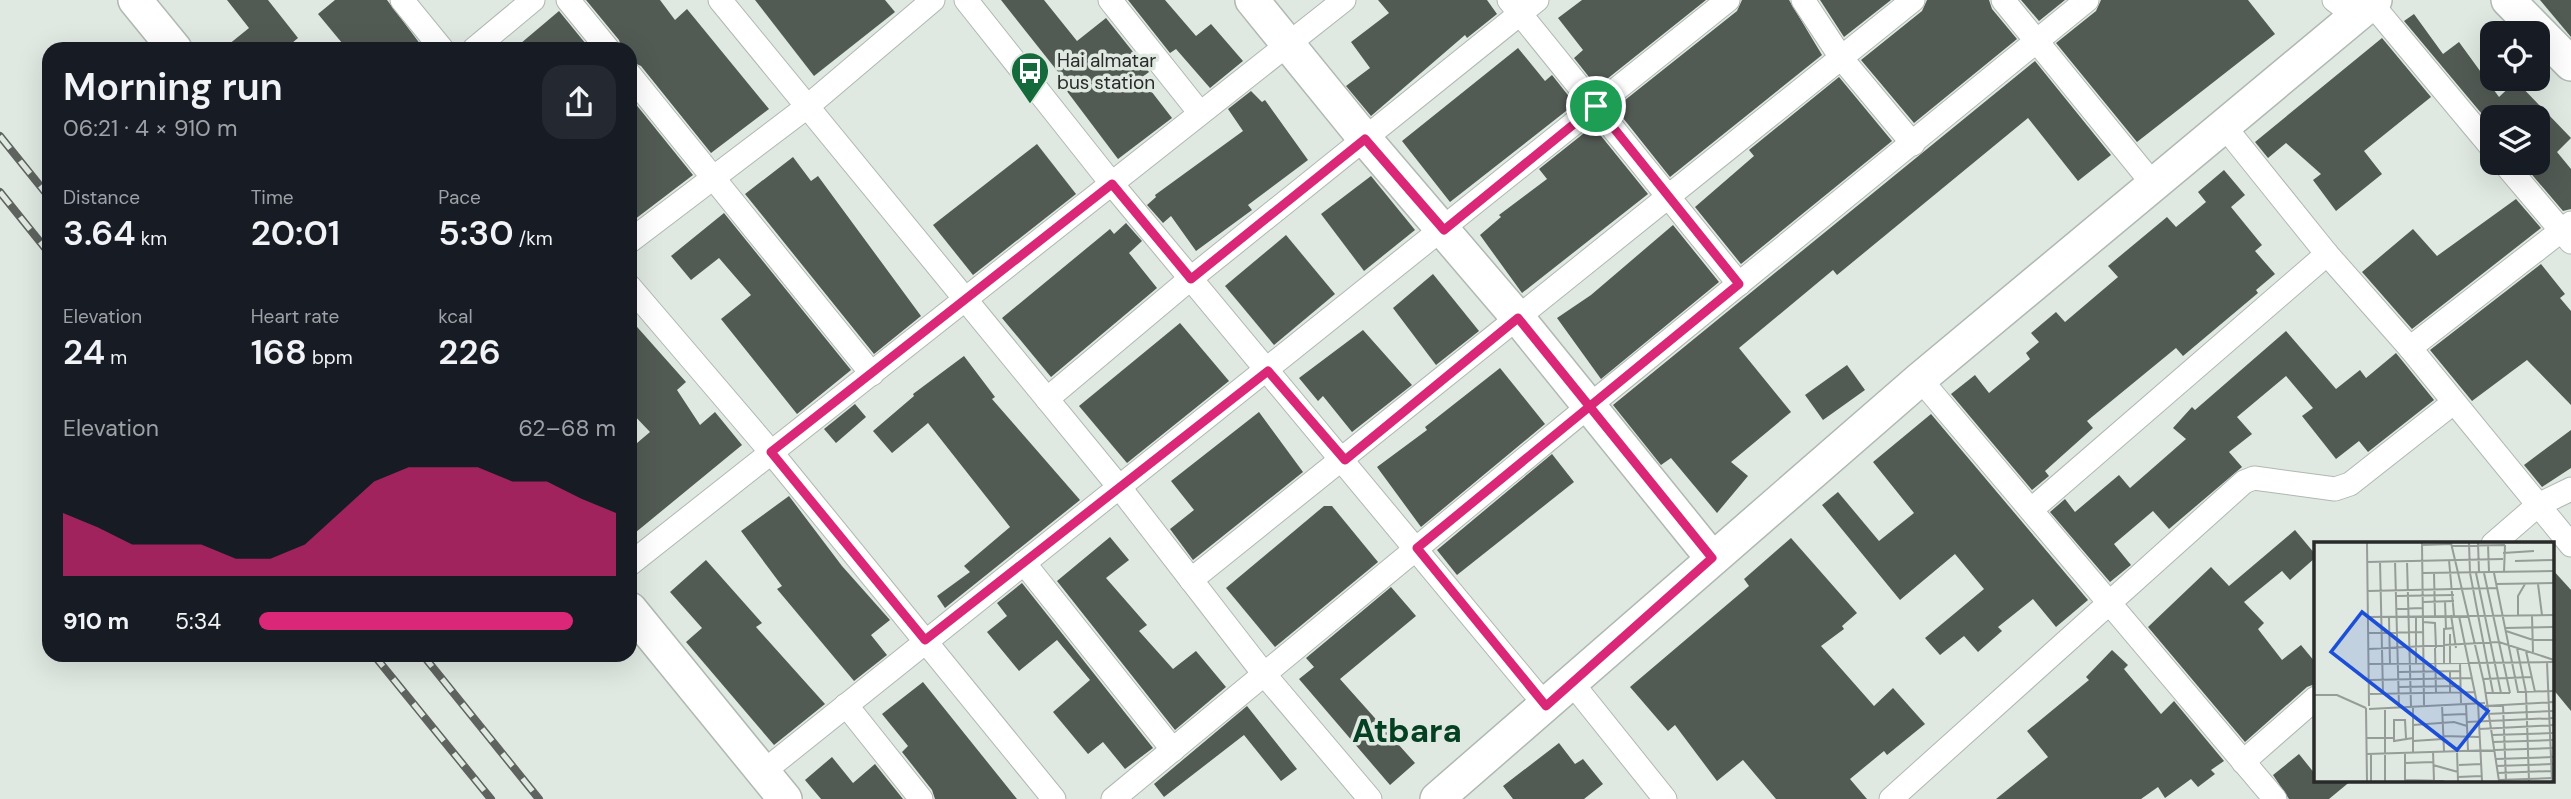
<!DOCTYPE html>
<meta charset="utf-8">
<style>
:root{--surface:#171b24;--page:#242831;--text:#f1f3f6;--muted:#9ea1a6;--accent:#db2777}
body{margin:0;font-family:"DM Sans",sans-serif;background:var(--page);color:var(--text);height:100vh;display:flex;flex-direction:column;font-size:26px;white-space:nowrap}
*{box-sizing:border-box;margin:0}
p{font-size:23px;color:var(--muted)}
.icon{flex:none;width:38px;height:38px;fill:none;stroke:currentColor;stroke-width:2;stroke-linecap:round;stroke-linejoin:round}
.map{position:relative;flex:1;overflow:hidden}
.sheet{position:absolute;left:42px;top:42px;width:595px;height:620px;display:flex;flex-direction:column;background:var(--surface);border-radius:21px;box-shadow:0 7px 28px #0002}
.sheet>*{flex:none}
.tools{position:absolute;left:2480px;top:21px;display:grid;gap:14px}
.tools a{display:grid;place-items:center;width:70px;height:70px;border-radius:14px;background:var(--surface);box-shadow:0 7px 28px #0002;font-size:35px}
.pin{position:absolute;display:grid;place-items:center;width:60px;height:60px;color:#fff;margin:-30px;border:4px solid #fff;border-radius:50%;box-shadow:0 2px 7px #0007}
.round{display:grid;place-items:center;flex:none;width:74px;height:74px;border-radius:21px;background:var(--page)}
.headline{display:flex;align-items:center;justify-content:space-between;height:119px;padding:0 21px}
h1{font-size:38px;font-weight:600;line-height:52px}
.metrics{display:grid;grid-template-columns:repeat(3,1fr);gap:10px;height:119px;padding:7px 21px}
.metrics div{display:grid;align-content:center}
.metrics b{font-size:35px;font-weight:600}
.metrics small{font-size:19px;font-weight:400}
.metrics p{font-size:19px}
.chart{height:196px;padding:14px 21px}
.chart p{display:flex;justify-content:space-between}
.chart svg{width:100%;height:126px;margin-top:7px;fill:var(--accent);opacity:.7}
ul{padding:0 21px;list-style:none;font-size:23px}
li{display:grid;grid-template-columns:112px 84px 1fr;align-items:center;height:52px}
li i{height:18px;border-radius:9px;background:var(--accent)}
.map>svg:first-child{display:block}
.building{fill:#525a54}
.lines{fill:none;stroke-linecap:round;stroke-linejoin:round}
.street-casing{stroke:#afb8b1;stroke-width:25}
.secondary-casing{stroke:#afb8b1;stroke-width:36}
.street{stroke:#fff;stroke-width:23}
.secondary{stroke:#fff;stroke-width:33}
.rail-casing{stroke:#5e635f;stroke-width:8}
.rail{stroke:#dfe8e1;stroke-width:5;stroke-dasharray:16;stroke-linecap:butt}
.route-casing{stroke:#fff;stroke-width:14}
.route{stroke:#db2777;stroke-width:9}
.labels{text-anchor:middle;stroke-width:7;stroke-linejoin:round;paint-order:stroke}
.poi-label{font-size:19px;fill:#282b29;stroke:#dfe8e1;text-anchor:start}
.town-label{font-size:33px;font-weight:bold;fill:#044021;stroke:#dfe8e1}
.inset-road{fill:none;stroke:#969c97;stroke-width:2}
.view{fill:#1d4ed8;fill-opacity:0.15;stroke:#1d4ed8;stroke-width:3.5}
.inset-edge{fill:none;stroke:#282b29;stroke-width:3.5}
</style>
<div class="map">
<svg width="2571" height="799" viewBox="0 0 2571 799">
<rect width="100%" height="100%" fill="#dfe8e1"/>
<g class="building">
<polygon points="227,0 268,0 298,38 285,49 223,49 249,28"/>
<polygon points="335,0 387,0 424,49 347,49 318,14"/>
<polygon points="586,0 660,0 675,20 687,9 769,109 711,153 641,66 630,61 630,49 622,49 619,40"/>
<polygon points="755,0 885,0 895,12 814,76"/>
<polygon points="1001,0 1044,0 1077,41 1106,18 1149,72 1141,78 1172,118 1118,159 1066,90 1070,87"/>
<polygon points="1128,0 1165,0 1196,36 1211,24 1243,61 1210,88 1176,49 1170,53"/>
<polygon points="1378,0 1487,0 1497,14 1467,38 1465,35 1371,116 1346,86 1370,68 1351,42 1389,13"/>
<polygon points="1582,0 1706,0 1597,87 1574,58 1583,50 1558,18"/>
<polygon points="1742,0 1789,0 1822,55 1670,177 1615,108 1737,11"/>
<polygon points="1820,0 1891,0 1844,37"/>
<polygon points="1927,0 1989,0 1992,9 2017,39 1914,123 1861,60 1922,11"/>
<polygon points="2021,0 2065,0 2039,21"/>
<polygon points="2101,0 2248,0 2275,34 2137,142 2056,43 2096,11"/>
<polygon points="2540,0 2571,0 2571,37"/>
<polygon points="559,11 590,49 514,49"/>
<polygon points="2414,14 2443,54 2459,42 2499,97 2516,81 2571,138 2557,152 2571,169 2571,209 2563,211 2522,163 2538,163 2538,117 2492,117 2492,126 2404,21"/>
<polygon points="2382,38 2431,97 2364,151 2382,174 2336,211 2313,180 2321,174 2286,143 2268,158 2255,142"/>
<polygon points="1518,48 1545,81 1552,75 1575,104 1450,202 1402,141"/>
<polygon points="2035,61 2111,155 2078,181 2028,118 1837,275 1833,270 1739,348 1791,412 1731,462 1748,476 1717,513 1671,458 1661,465 1613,405"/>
<polygon points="1839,77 1892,141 1741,264 1695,207 1754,156 1749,150"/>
<polygon points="1251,91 1262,102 1265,100 1308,160 1248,205 1252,210 1196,251 1171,216 1163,223 1147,205 1156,197 1155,195 1243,131 1228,109"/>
<polygon points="630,97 693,175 630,223"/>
<polygon points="1593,126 1648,194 1522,293 1480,235 1501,217 1499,215 1547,179 1539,169"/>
<polygon points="1037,144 1076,194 973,275 933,225"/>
<polygon points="793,157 811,181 818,176 921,316 874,354 745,194"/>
<polygon points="2224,170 2245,195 2231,207 2262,245 2255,251 2275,274 2256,290 2258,293 2183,356 2176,348 2087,421 2093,428 2045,471 2049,476 2032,490 1951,394 1975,375 1989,393 2030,359 2026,353 2039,342 2031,333 2056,312 2065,322 2118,277 2108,266 2167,217 2176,227 2206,202 2198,192"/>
<polygon points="1371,176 1415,230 1364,271 1321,214"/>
<polygon points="2516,199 2541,228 2412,329 2362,272 2413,229 2437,256"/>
<polygon points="724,213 851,370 797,414 721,319 751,295 719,258 691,280 671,256"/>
<polygon points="1126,223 1142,241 1129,253 1157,288 1051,377 1002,318 1110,229 1114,234"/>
<polygon points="1673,225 1719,282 1601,379 1557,318 1591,295"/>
<polygon points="1286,235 1335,294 1274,345 1225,286"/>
<polygon points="2541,264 2565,294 2560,298 2571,311 2571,405 2527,360 2472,401 2430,350"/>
<polygon points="1433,274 1479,331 1436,365 1393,308"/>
<polygon points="630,319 686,382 677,390 700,425 715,412 742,445 630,537 630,449 650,432 630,411"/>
<polygon points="1180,323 1229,381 1127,463 1079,406"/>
<polygon points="1363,330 1412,385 1352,432 1323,396 1318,401 1299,378"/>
<polygon points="2286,331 2336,389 2360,370 2366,378 2396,353 2434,400 2368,452 2359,441 2336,459 2302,416 2313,408 2286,376 2237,417 2252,434 2229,452 2242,467 2169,529 2153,511 2114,544 2131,565 2110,582 2050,512 2065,499 2075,512 2119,475 2130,488 2186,439 2173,428 2192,407 2195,410"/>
<polygon points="964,356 995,397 992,399 1080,500 945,608 937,596 970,572 964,566 1010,527 928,423 892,453 873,431 914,396 913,394"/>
<polygon points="1847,365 1865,390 1823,420 1805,395"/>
<polygon points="1500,368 1545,424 1421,527 1377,467 1427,430 1425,427"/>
<polygon points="855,404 866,417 836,443 824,429"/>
<polygon points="1259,412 1303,472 1193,560 1170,529 1194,510 1171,481"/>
<polygon points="1931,414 2088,600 2056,627 2033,599 1998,627 2002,631 1978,652 1964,636 1940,655 1925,638 1984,589 1955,554 1900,600 1822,505 1838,492 1879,541 1914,513 1873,462"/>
<polygon points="2571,430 2571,468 2542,487 2524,465"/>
<polygon points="1552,454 1574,482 1457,575 1437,550"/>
<polygon points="789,496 842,566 890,620 871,635 887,655 854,681 777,589 782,586 741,531"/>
<polygon points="1324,506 1332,506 1378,562 1275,647 1226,588"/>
<polygon points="2295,530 2315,554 2315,558 2290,580 2282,571 2244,602 2264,623 2258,629 2282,660 2301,645 2315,662 2315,684 2307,687 2245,742 2148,627 2211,567 2229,586"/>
<polygon points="1110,537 1129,560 1106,578 1147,625 1139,631 1173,669 1196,651 1226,687 1175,730 1057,581"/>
<polygon points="1791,538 1857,613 1842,626 1844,629 1821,646 1874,706 1893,688 1925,724 1887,755 1884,751 1850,779 1867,799 1776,799 1743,760 1717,781 1675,725 1668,731 1630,687 1749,586 1744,579"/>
<polygon points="706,560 762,623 756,627 825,704 774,745 686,642 702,628 670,592"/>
<polygon points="2552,569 2571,590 2571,711 2552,688"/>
<polygon points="1022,583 1153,748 1125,769 1103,742 1088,754 1053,712 1090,680 1057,640 1019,671 987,632 1007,616 997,603"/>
<polygon points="1391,587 1416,616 1340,679 1415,763 1390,785 1299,679 1314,667 1306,658"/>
<polygon points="2112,650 2128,665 2124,669 2161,714 2174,701 2224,761 2211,770 2215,774 2198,787 2191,779 2165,798 2158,787 2141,799 1996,799 2048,757 2027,731 2089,680 2086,677"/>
<polygon points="923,682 1017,799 935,799 932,790 902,752 908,746 882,714"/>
<polygon points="1247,706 1297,769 1281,781 1244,735 1164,797 1154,784"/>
<polygon points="1559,743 1575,764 1583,759 1603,784 1584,799 1513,799 1503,786"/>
<polygon points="2299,754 2315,774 2315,780 2352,780 2329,799 2289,799 2273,775"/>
<polygon points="832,757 853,783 875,764 903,799 821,799 805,780"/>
</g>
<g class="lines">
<defs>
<g id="street">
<polyline points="402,0 442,49"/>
<polyline points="568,0 608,49"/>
<polyline points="720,0 1120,488 1264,674 1370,799"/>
<polyline points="966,0 1112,184 1546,706"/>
<polyline points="1110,0 1200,113"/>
<polyline points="1509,0 1739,284"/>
<polyline points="1803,0 1842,59 1913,144"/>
<polyline points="2003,0 2153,184"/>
<polyline points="2334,0 2356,17"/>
<polyline points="2371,3 2492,148"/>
<polyline points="474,49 533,0"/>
<polyline points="630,75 872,374"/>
<polyline points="2224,126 2327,254 2410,348 2571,545"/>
<polyline points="2504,163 2571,242"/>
<polyline points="630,241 808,106 933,0"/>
<polyline points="630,287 771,452 1054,799"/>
<polyline points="2410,348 2571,223"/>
<polyline points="1920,379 2275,799"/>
<polyline points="1047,399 1190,279 1537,0"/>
<polyline points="2031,510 2327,254"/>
<polyline points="2493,544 2538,505 2571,489"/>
<polyline points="1024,563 1173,750"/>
<polyline points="630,564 1344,0"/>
<polyline points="1191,580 1913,0"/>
<polyline points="1572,683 1665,799"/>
<polyline points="846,705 921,799"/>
<polyline points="2243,762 2316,698"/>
<polyline points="763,772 1728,0"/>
<polyline points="1113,799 1589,406 2087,0"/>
<polyline points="1891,799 2244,482 2254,478 2335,489 2350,484 2453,403"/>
</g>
<g id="secondary">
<polyline points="135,0 175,49"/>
<polyline points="1252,0 1365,139 1518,318 1712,558"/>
<polyline points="2508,0 2571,64"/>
<polyline points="630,609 785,799"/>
<polyline points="1437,799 1920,379 2375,0"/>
</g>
</defs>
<use href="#street" class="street-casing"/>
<use href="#secondary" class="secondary-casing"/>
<use href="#street" class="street"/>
<use href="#secondary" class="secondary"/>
<defs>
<g id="rail">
<polyline points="0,136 49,197"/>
<polyline points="0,192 49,253"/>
<polyline points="373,654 491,799"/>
<polyline points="422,654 539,799"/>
</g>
</defs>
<use href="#rail" class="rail-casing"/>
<use href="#rail" class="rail"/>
</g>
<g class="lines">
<defs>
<polyline id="route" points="1596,106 1444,230 1365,139 1191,279 1112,184 771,452 925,640 1268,371 1345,460 1518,318 1712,558 1546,706 1417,548 1739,284 1596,106"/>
</defs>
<use href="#route" class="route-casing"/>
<use href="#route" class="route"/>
</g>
<defs>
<symbol id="bus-pin" viewBox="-11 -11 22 30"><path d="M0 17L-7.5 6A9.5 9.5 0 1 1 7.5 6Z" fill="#156a3c" stroke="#dfe8e1"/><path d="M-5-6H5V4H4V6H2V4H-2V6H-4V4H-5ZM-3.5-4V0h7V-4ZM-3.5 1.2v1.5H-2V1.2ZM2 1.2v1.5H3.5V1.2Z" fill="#fff"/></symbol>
</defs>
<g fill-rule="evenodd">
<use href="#bus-pin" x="1008" y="49" width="44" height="60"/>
</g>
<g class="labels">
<g class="poi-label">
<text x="1057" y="67">Hai almatar<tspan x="1057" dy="22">bus station</tspan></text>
</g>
<g class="town-label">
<text x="1407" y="742">Atbara</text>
</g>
</g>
<g transform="translate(2314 542)">
<rect width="240" height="240" fill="#dfe8e1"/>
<path class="inset-road" d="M53,1l2,163M108,1l2,162M137,1l33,140 15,98M155,1l1,30 23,120M164,1l1,29M108,3l29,-1M174,3l1,27M138,4l53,-1M189,11l31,-2M135,18l5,56M66,19l3,133M81,19l4,146M93,19l4,145M201,19l39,-1M53,20l136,-3M190,30l1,-27M109,31l131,-2M120,31l1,43M162,31l25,120M170,31l26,120M180,31l24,119M182,42l58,-1M224,42l4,31M54,49l129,-3M82,54l58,-1M131,59l1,28M109,60l31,-1M82,67l26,-1M137,73l5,33M102,74v47M145,74l18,87M204,74v-20l7,-12M218,74l1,36M54,75l186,-2M75,75l1,47M109,80l12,1 1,25M191,86l49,-1M192,89l27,9h21M55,91l54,-1M136,92v29M121,106l1,45M203,106l9,44 3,89M55,107l130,-7 55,18M212,109l9,41M233,120l5,119M55,122l185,-2M130,122v-35l10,-1M146,122l1,39M85,130l61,-1M169,137l49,-2M56,138l101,-2M84,145l62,-1M203,150l37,-1M136,151v-22M172,151h24M56,152l104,-2M0,153h23l29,13M164,161l4,78M152,162l2,46M128,163l2,46M189,163l3,76M99,164v46M171,164l69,-4M52,166l1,73M71,166v73M55,167l116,-6M172,172l68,-3M128,173l24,-1M153,180l87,-4M99,183l41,-3 13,4M165,187l75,-4M178,193l62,-2M129,194l36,1M52,196h28M92,196l-1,-18h-11v21l19,-3M99,199l30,-2M179,200l61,-2M119,209l1,30M143,209l1,30M91,210v29M53,212l187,-6M57,212v27M182,217l58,-2M91,221l28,-1M119,223l25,7M145,223l22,-1M182,224l57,-2M183,231l54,-2M144,235l23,-1M91,238l39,1M185,238l54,-2"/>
<path class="view" d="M48,70l126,99 -31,39 -126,-98z"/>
<rect width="240" height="240" class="inset-edge"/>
</g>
</svg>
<div class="tools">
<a><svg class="icon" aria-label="locate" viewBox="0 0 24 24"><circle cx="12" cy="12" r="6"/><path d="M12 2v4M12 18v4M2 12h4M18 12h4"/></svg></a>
<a><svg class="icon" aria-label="layers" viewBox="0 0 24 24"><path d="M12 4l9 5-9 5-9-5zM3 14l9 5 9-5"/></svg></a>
</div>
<div class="pin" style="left:1596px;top:106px;background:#1e9e55"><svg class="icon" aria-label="arrive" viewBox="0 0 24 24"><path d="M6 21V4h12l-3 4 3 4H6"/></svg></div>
<section class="sheet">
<div class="headline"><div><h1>Morning run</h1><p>06:21 · 4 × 910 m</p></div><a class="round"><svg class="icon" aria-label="share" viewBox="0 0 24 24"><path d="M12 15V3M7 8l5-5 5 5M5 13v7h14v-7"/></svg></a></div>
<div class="metrics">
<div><p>Distance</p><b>3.64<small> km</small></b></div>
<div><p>Time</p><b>20:01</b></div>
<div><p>Pace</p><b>5:30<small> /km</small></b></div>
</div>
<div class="metrics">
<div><p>Elevation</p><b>24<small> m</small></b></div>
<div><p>Heart rate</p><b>168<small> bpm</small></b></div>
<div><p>kcal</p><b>226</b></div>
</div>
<div class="chart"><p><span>Elevation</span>62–68 m</p>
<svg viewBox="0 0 160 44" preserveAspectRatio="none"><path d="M0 44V22L10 27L20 33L30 33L40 33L50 38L60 38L70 33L80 22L90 11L100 6L110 6L120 6L130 11L140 11L150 17L160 22V44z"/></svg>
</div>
<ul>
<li><b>910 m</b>5:34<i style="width:88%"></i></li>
</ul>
</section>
</div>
